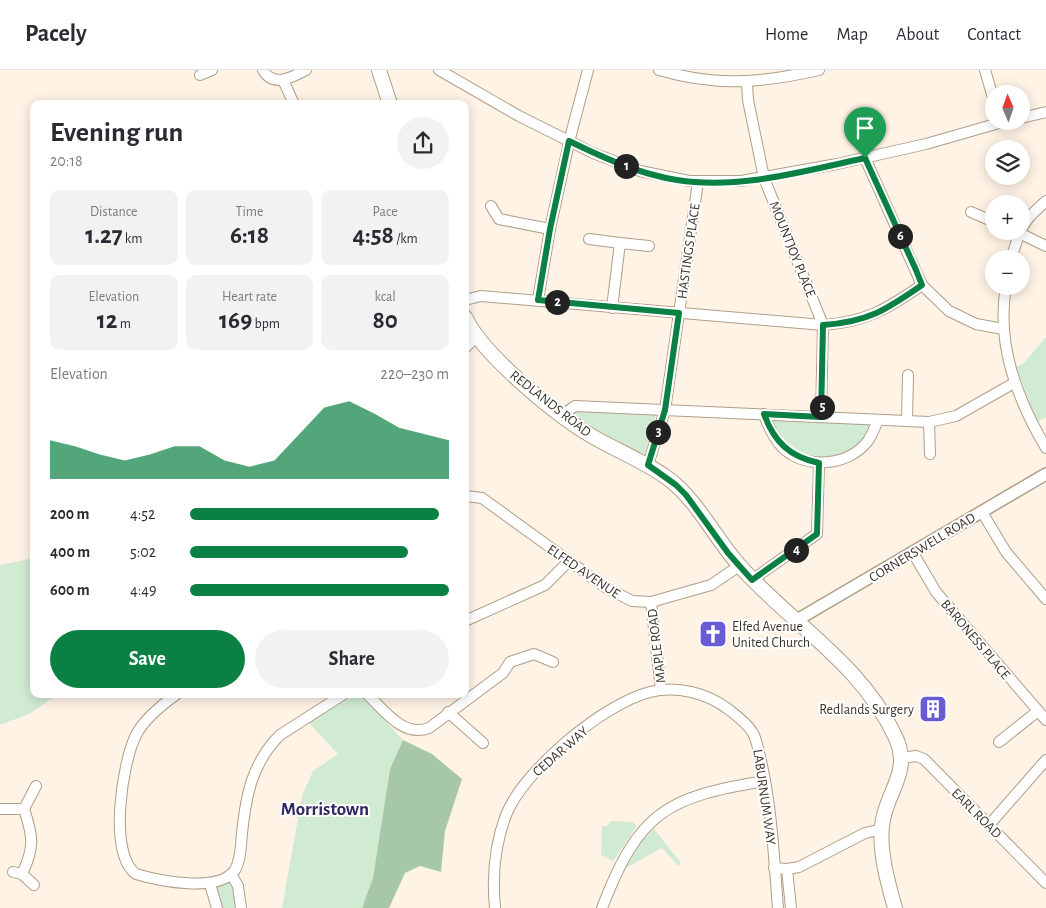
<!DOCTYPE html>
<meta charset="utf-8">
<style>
:root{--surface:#fff;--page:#f2f2f3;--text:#2b2b33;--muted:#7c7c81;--line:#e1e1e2;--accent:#0b8043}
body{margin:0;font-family:"Alegreya Sans",sans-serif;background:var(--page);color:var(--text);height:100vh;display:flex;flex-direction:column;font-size:19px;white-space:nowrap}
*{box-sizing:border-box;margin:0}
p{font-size:16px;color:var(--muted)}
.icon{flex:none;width:28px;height:28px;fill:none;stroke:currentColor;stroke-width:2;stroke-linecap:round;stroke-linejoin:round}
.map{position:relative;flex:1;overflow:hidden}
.panel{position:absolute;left:30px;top:30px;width:439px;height:598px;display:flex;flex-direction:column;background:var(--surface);border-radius:10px;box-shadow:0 2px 12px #0003}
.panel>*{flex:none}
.needle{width:32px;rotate:358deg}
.tools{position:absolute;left:985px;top:15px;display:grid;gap:10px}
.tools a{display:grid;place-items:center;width:45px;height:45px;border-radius:50%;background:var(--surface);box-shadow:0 2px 12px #0003;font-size:25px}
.pin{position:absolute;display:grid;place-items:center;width:42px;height:42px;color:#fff;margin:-51px -21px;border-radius:50% 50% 50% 0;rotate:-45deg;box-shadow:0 0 5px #0007}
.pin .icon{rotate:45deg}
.km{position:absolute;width:25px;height:25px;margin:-12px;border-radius:50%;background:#222;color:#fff;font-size:14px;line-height:25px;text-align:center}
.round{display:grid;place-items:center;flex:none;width:52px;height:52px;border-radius:26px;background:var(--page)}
.head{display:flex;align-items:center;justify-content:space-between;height:85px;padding:0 20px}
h1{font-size:28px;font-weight:600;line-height:38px}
.stats{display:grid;grid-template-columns:repeat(3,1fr);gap:8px;height:85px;padding:5px 20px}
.stats div{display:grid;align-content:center;border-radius:10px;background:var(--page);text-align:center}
.stats b{font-size:25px;font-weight:600}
.stats small{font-size:14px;font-weight:400}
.stats p{font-size:14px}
.chart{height:140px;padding:10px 20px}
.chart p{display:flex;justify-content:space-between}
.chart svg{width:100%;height:90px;margin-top:5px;fill:var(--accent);opacity:.7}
.cta{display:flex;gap:10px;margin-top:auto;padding:10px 20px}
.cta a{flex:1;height:58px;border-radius:30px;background:var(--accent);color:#fff;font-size:20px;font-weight:600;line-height:58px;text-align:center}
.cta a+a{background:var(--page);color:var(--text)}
ul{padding:0 20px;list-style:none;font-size:16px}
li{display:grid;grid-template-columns:80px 60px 1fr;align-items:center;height:38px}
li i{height:12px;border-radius:6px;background:var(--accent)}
header{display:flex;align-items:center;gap:30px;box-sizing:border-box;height:70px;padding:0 25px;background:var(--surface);border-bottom:1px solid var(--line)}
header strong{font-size:24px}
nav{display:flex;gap:28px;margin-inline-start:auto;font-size:18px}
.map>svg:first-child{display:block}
.green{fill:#d1ead2}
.forest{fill:#a7c8a8}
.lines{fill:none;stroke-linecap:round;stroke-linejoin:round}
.minor-casing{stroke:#b09e88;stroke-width:12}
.tertiary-casing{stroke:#b09e88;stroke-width:14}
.secondary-casing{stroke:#b09e88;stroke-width:16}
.minor{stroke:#fff;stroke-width:10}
.tertiary{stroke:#fff;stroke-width:11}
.secondary{stroke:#fff;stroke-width:14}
.route-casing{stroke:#fff;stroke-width:10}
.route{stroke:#0b8043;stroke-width:6}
.labels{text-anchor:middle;stroke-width:4;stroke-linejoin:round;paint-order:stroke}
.street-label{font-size:14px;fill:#3b342a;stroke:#fff}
.poi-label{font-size:14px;fill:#3b342a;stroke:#fff;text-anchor:start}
.district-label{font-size:19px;font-weight:bold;fill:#2e2863;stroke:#fff}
</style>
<header>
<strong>Pacely</strong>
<nav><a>Home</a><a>Map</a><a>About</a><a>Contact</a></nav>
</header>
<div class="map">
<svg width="1046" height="838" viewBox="0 0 1046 838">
<rect width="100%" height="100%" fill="#fff3e5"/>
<g class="green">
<polygon points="1046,267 1046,347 1037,352 1016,297 1023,294"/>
<path d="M569,341l87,4 -11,39c-29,-10 -52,-24 -76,-43z"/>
<path d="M771,348l100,6c-2,5 -4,13 -8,18 -23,26 -67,19 -85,-7 -5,-7 -7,-9 -7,-17z"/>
<polygon points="34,488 34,624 65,624 56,626 29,644 0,655 0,495"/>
<polygon points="356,625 362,626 403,670 390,699 373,808 362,838 282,838 302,726 313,701 338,684 308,652"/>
<polygon points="611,751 633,752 637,756 613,791 601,785 602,756 608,756"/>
<polygon points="654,759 681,793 678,796 662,778 624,799 642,771"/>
<polygon points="230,811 238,838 221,838 216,818"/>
</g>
<polygon class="forest" points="403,670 432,684 462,709 445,761 441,802 420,796 405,803 389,838 362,838 373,808 390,699"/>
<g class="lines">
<defs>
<g id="minor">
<path d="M263,0c10,18 30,7 43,0"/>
<polyline points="439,0 519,46 593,83 640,101 689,111 741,111 837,94 926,74 1006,51"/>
<path d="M659,0c58,17 102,13 160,0"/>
<polyline points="985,0 994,31"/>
<polyline points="200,5 212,0"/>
<polyline points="283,10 294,34"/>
<polyline points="747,13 748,30 764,108 823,255 821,347"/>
<polyline points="1021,48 1046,42"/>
<polyline points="865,88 922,215 949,241 976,254 1003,259"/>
<polyline points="491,136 499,149 550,159"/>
<polyline points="971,142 994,152"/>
<polyline points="1021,159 1030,146 1046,131"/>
<polyline points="1015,161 1046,176"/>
<polyline points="589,169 620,173"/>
<polyline points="1011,189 1020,161"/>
<path d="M1006,216c-10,58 11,113 40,162"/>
<path d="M465,230l16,-4 342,29c43,-3 64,-16 99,-40"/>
<polyline points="538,230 550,159 570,68 588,0"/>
<polyline points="612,238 620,173 649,176"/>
<polyline points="465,278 476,267"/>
<path d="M764,344c4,12 10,25 19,34 24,22 65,18 85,-7 4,-6 7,-14 10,-21"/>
<polyline points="562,345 575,336 929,352 956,346 1014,313"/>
<polyline points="907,351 908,305"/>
<polyline points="929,352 930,384"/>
<polyline points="648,395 665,340 698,112"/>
<polyline points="465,426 482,428 605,517 632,531 651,532 711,515 739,496"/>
<polyline points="982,442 1006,482 1046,529"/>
<polyline points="913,483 936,522 1046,650"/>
<polyline points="752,510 817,464 819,393"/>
<polyline points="651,532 661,620"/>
<polyline points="465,551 545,515 568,492"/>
<path d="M177,624c-14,10 -33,25 -41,41 -14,28 -28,119 0,139 23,7 83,19 99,-4 6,-11 6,-25 7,-37 4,-38 10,-70 38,-98l64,-41"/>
<path d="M367,624c17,16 36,44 62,34l74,-55 7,-11 24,-8 19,8"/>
<polyline points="448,642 483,673"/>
<polyline points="999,672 1038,641"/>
<polyline points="902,688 916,686 924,689 1046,813"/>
<polyline points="0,739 24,739 36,716"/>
<polyline points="989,755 1046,690"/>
<polyline points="774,798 787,799 799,797 865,763 882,759"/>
<polyline points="787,799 791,838"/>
<path d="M13,802l9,2c13,-27 11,-38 2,-65"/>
<polyline points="22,804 34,815"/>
<polyline points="231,804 238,816 241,838"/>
<polyline points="210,814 217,838"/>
<path d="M495,838c-3,-31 0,-64 11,-93 18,-45 97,-111 144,-123 26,-7 57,1 78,17 9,7 19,14 25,24 4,8 6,19 8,28 11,48 13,98 17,147"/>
<path d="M602,838c37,-96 64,-111 163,-127"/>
</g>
<polyline id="tertiary" points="797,550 1046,404"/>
<g id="secondary">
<polyline points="379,0 390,34"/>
<path d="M465,247c17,37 90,97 125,118 25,15 52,25 76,42 31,22 48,60 73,88 51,58 122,98 156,171 18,37 -10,56 -13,90 -3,26 6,57 13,82"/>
</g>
</defs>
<use href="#minor" class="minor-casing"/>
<use href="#tertiary" class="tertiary-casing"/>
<use href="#secondary" class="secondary-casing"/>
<use href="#minor" class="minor"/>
<use href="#tertiary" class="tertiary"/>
<use href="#secondary" class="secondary"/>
</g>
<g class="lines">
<defs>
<path id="route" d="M569,71c35,17 70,33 108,39 62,10 127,-9 188,-22l51,112 6,15c-36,25 -54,37 -99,40l-2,92 -57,-3c10,28 26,43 55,49l-2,71 -65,46 -24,-27 -42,-58 -10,-10 -28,-20 17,-55 14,-97 -141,-13 12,-71z"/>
</defs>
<use href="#route" class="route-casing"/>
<use href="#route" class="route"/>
</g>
<defs>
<symbol id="church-square" viewBox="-11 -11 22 22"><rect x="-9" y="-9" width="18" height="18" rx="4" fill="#685bd5" stroke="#fff"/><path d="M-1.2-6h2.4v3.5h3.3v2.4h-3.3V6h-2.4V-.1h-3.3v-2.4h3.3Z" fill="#fff"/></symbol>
<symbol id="building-square" viewBox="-11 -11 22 22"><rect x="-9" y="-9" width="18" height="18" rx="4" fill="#685bd5" stroke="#fff"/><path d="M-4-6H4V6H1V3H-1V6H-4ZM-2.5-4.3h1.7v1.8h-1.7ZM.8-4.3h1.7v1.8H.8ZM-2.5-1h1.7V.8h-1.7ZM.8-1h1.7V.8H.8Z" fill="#fff"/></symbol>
</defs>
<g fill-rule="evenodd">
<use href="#church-square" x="697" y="548" width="32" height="32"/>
<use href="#building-square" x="917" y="623" width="32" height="32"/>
</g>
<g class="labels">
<g class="street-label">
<text transform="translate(793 179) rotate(68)" y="5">MOUNTJOY PLACE</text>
<text transform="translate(688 181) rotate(-82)" y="5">HASTINGS PLACE</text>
<text transform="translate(551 333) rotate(38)" y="5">REDLANDS ROAD</text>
<text transform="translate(922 477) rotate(-31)" y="5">CORNERSWELL ROAD</text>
<text transform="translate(584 501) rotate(34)" y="5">ELFED AVENUE</text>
<text transform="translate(976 569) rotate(50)" y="5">BARONESS PLACE</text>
<text transform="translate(656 576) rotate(-97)" y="5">MAPLE ROAD</text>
<text transform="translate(560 681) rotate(-41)" y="5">CEDAR WAY</text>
<text transform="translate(765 727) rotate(82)" y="5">LABURNUM WAY</text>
<text transform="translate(977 743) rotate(45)" y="5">EARL ROAD</text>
</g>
<g class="poi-label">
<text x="732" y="561">Elfed Avenue<tspan x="732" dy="16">United Church</tspan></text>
<text x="914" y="644" text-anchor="end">Redlands Surgery</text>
</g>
<g class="district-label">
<text x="325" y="745">Morristown</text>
</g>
</g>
</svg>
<div class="tools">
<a><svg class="needle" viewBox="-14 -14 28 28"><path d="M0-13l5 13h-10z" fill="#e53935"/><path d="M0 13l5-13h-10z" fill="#7c7c81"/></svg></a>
<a><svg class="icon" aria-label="layers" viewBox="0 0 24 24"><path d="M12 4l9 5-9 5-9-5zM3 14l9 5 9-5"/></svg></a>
<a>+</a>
<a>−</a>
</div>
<div class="pin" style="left:865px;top:88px;background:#1e9e55"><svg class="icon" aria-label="arrive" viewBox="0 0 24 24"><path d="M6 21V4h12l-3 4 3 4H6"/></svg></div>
<b class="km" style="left:626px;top:96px">1</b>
<b class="km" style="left:557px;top:232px">2</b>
<b class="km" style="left:658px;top:362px">3</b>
<b class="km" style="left:796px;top:480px">4</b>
<b class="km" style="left:822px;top:337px">5</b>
<b class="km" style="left:900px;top:166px">6</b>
<section class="panel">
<div class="head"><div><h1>Evening run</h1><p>20:18</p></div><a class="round"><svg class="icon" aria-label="share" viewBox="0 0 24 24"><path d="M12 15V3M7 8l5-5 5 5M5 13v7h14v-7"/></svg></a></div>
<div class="stats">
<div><p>Distance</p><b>1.27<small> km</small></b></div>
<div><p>Time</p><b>6:18</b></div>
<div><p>Pace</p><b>4:58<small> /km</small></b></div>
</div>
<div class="stats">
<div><p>Elevation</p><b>12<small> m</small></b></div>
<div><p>Heart rate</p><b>169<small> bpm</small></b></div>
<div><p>kcal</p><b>80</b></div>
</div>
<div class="chart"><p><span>Elevation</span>220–230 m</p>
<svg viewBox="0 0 160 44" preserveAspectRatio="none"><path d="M0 44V25L10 28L20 32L30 35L40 32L50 28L60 28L70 35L80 38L90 35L100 22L110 9L120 6L130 12L140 19L150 22L160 25V44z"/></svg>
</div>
<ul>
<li><b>200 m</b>4:52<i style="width:96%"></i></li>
<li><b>400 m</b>5:02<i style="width:84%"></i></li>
<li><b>600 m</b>4:49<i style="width:100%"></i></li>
</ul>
<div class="cta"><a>Save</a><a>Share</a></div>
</section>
</div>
